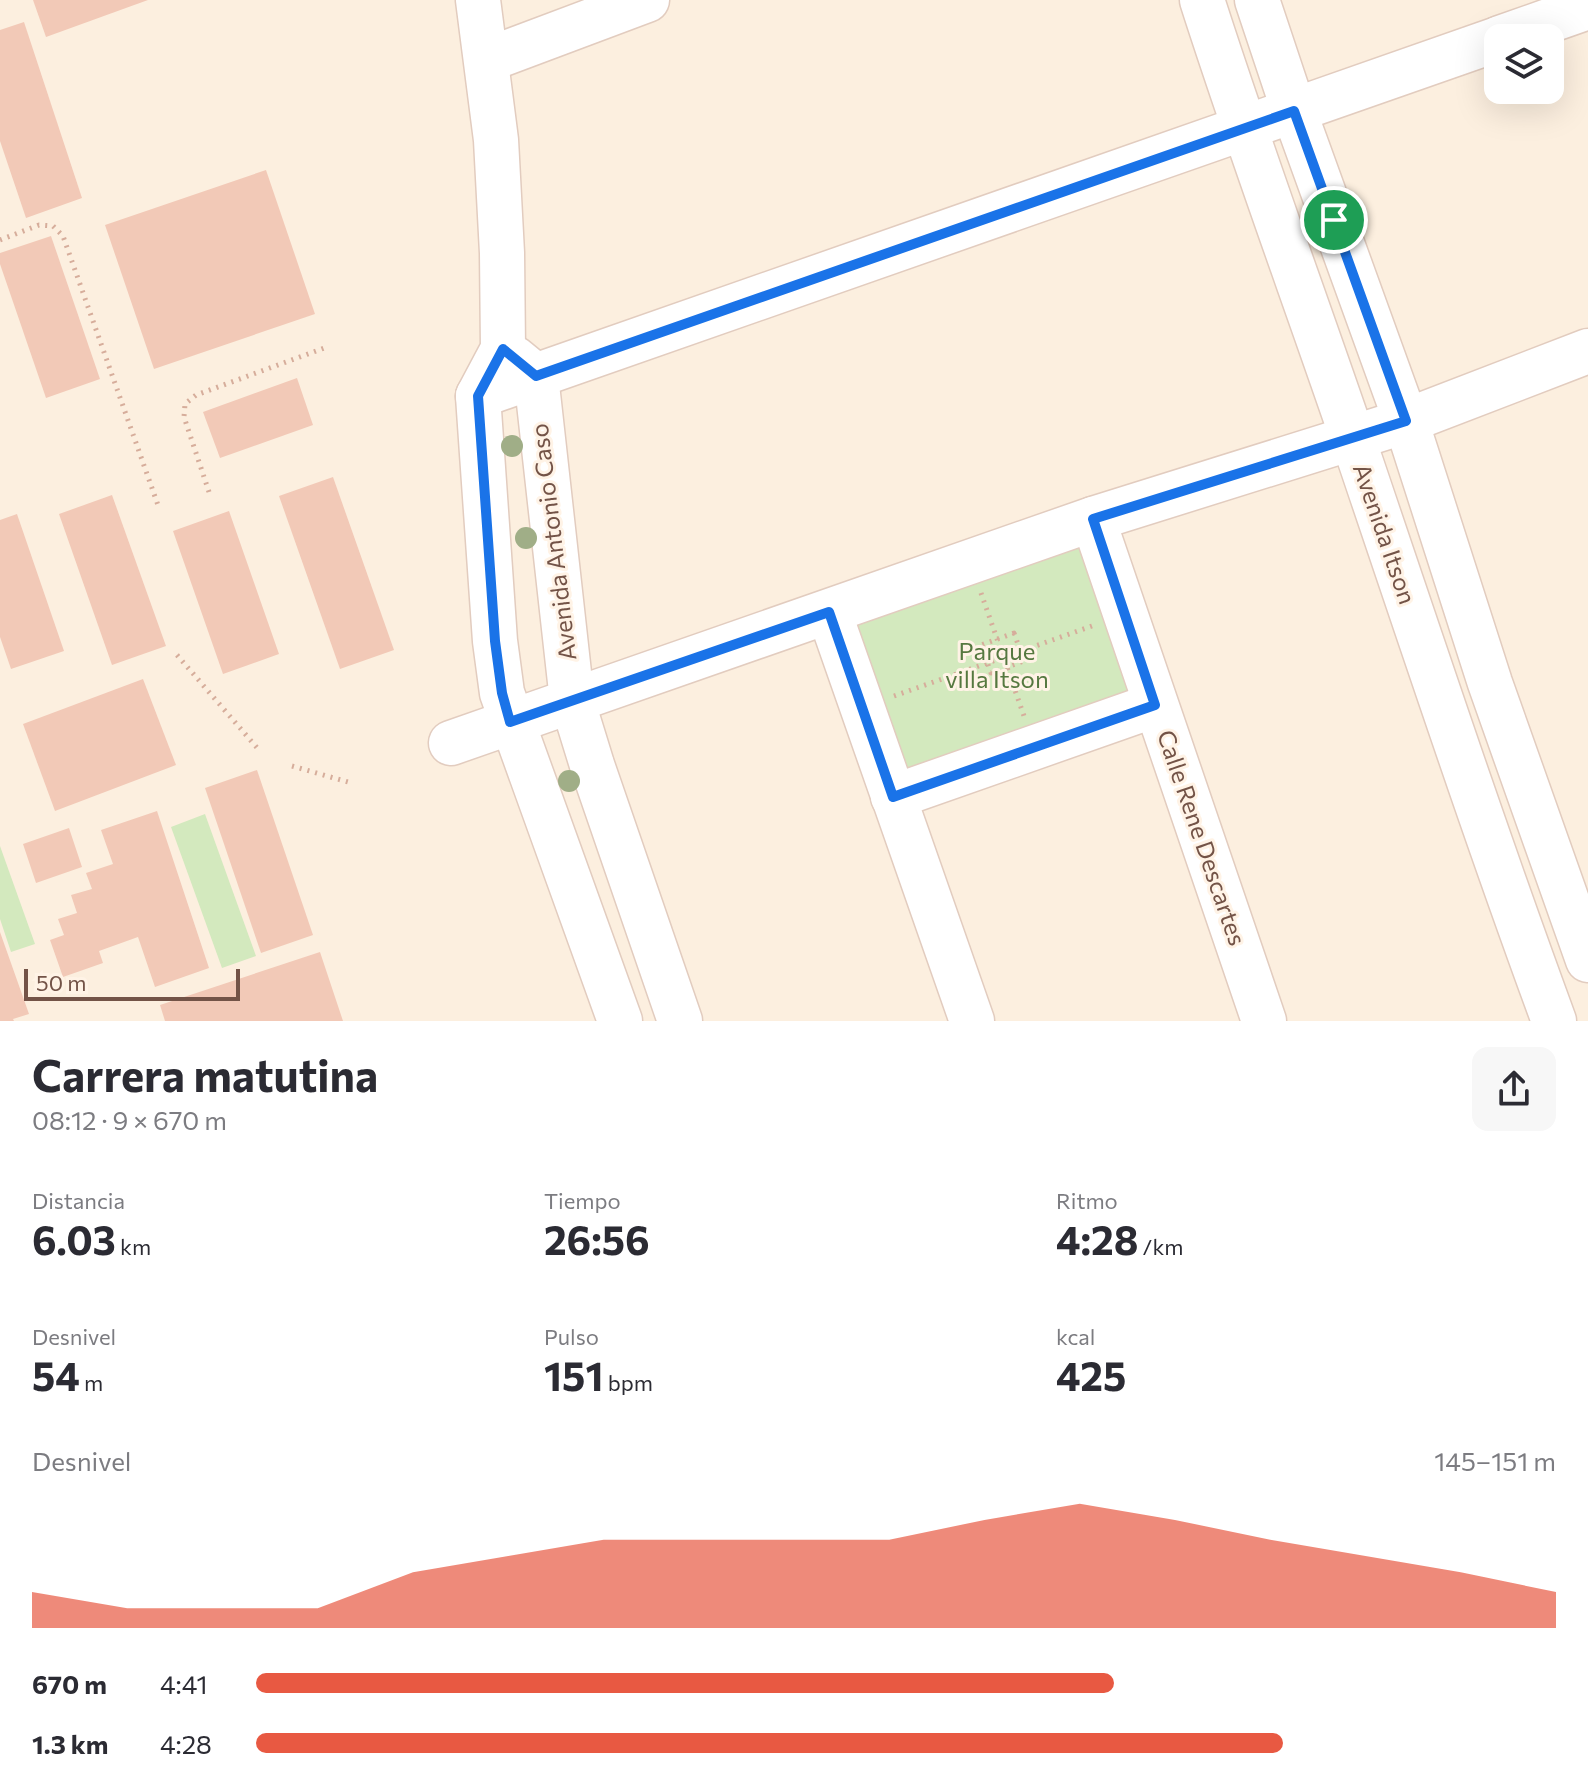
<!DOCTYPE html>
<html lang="es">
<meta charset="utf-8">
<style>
:root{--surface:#fff;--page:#f7f7f7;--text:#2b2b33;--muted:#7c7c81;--accent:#e85942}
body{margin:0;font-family:Commissioner,sans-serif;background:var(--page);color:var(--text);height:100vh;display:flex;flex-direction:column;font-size:30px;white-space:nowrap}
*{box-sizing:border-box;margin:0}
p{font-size:26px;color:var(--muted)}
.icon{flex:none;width:44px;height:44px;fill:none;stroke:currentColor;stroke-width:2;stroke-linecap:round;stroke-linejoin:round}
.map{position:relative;height:1021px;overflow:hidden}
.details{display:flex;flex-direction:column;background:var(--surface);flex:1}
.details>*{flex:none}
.fabs{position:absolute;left:1484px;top:24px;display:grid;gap:16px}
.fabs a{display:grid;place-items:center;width:80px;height:80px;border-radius:16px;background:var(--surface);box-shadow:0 8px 32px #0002;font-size:40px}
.scale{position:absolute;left:24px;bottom:20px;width:216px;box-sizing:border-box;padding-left:8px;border:4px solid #735347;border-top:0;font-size:22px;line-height:28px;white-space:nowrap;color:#735347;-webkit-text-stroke:6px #fff3e6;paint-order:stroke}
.pin{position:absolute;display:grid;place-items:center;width:68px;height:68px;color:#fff;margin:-34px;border:4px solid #fff;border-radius:50%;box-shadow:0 2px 8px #0007}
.round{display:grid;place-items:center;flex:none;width:84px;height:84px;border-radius:16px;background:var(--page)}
.overview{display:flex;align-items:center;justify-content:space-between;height:136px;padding:0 32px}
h1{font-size:44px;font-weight:700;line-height:60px}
.stats{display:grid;grid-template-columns:repeat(3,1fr);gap:12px;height:136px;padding:8px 32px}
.stats div{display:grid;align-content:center}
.stats b{font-size:40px;font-weight:700}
.stats small{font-size:22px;font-weight:400}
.stats p{font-size:22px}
.chart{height:224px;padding:16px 32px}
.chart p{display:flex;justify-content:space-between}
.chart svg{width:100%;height:144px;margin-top:8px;fill:var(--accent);opacity:.7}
ul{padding:0 32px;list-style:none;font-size:26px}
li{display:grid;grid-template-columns:128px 96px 1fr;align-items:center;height:60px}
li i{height:20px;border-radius:10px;background:var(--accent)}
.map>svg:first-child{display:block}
.green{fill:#d3e9be}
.building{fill:#f2c9b7}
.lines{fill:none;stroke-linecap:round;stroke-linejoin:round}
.minor-casing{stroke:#e2ccbf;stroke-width:47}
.path{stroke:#d6ad9b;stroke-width:5;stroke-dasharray:2 6;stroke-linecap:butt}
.minor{stroke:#fff;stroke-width:44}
.tree{fill:#a0ae87}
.route-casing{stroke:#fff;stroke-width:16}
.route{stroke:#1a73e8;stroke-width:10}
.labels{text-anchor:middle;stroke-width:6;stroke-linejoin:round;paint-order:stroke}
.street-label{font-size:24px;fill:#735347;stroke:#fff3e6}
.park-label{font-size:24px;fill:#55783f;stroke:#fff3e6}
</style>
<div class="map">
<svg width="1588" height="1021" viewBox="0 0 1588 1021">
<rect width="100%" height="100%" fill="#fcefdf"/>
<g class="green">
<polygon points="1085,537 1146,712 909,794 848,619"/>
<polygon points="205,814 256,956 222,968 171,827"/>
<polygon points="0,846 35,944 11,952 0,919"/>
</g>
<g class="building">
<polygon points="33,0 148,0 46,37"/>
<polygon points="24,22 82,198 26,218 0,141 0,30"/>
<polygon points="266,170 315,314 154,369 105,225"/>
<polygon points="51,236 100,379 46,398 0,264 0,253"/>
<polygon points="297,378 313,425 220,458 203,412"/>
<polygon points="333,477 394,650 340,669 279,496"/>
<polygon points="112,495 166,646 112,665 59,514"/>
<polygon points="229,511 279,654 223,674 173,531"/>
<polygon points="17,514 64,651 11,669 0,637 0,520"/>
<polygon points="143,679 176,765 55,811 23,724"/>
<polygon points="257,770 313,935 261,953 205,788"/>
<polygon points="157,811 209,968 155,987 138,937 99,951 103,963 63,977 50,940 64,935 58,919 77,913 71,895 92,889 86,873 113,864 101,830"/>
<polygon points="69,828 82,867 36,883 23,844"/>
<polygon points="0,932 29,1014 13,1019 14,1021 0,1021"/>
<polygon points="320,952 343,1021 165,1021 160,1005"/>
</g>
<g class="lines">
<defs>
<g id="minor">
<polyline points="478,0 496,140 502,253 503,349 478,396 495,641 502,693 620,1021"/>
<path d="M1202,0c47,147 101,293 151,439 66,195 130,389 201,582"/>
<polyline points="1257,0 1294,111 1406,421 1490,683 1588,960"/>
<polyline points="1500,38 1588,7"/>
<polyline points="487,60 647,0"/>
<polyline points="514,358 536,376 572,700 592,765 680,1021"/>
<polyline points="478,396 1498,39"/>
<polyline points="1093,519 1264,1021"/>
<polyline points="829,612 972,1021"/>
<polyline points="451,743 1093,519 1406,421 1588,351"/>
<polyline points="893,797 1155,705"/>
</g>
</defs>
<use href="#minor" class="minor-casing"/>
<g class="path">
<polyline points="0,240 39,225 53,226 63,236 159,508"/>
<polyline points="209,492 184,417 185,404 196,395 327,347"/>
<polyline points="981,593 1024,716"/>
<polygon points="1014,633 1024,661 991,673 981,645"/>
<polyline points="177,655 259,750"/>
<polyline points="894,696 1092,626"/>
<polyline points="292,766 348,782"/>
</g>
<use href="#minor" class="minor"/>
</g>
<g class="tree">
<circle cx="512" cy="446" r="11"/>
<circle cx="526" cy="538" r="11"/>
<circle cx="569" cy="781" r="11"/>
</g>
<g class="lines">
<defs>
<polygon id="route" points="1294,111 1406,421 1093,519 1155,705 893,797 829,612 510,722 502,693 495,641 478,396 503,349 536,376"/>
</defs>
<use href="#route" class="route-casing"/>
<use href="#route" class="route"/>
</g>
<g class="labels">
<g class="street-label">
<text transform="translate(1384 534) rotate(71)" y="8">Avenida Itson</text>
<text transform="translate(554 542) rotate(-97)" y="8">Avenida Antonio Caso</text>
<text transform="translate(1201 838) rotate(71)" y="8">Calle Rene Descartes</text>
</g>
<g class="park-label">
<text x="997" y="660">Parque<tspan x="997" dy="28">villa Itson</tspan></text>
</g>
</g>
</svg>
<div class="fabs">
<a><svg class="icon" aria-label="layers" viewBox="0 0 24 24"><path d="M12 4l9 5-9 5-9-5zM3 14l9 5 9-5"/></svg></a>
</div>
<div class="scale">50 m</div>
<div class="pin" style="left:1334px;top:220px;background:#1e9e55"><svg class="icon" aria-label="arrive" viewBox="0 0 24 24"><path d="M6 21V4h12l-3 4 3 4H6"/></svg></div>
</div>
<section class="details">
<div class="overview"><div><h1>Carrera matutina</h1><p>08:12 · 9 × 670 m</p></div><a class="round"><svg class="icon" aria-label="share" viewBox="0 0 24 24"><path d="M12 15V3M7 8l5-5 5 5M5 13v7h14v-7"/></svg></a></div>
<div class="stats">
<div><p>Distancia</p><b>6.03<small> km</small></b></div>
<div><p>Tiempo</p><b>26:56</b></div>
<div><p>Ritmo</p><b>4:28<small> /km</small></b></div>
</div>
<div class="stats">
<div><p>Desnivel</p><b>54<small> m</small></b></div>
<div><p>Pulso</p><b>151<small> bpm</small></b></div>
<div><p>kcal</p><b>425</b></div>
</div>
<div class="chart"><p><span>Desnivel</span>145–151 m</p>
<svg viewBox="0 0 160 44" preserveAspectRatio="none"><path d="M0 44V33L10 38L20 38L30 38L40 27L50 22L60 17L70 17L80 17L90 17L100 11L110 6L120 11L130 17L140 22L150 27L160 33V44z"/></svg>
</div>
<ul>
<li><b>670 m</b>4:41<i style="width:66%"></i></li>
<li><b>1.3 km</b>4:28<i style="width:79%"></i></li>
</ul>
</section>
